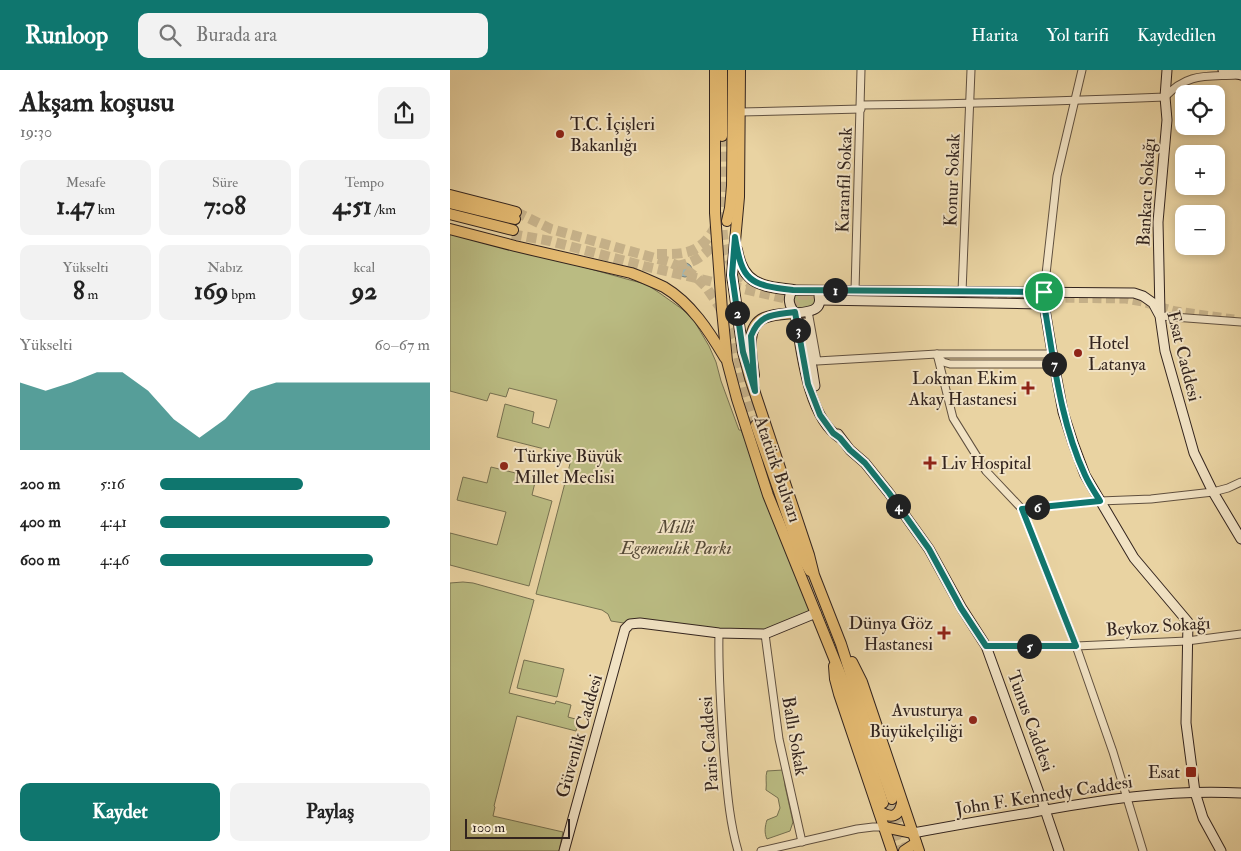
<!DOCTYPE html>
<html lang="tr">
<meta charset="utf-8">
<style>
:root{--surface:#fff;--page:#f2f2f2;--text:#222;--muted:#767676;--accent:#0f766e}
body{margin:0;font-family:"IM FELL Double Pica",serif;background:var(--page);color:var(--text);height:100vh;display:flex;flex-direction:column;font-size:19px;white-space:nowrap}
*{box-sizing:border-box;margin:0}
p{font-size:16px;color:var(--muted)}
.icon{flex:none;width:28px;height:28px;fill:none;stroke:currentColor;stroke-width:2;stroke-linecap:round;stroke-linejoin:round}
.map{position:relative;flex:1;overflow:hidden}
.drawer{display:flex;flex-direction:column;background:var(--surface);width:450px}
.drawer>*{flex:none}
.tools{position:absolute;left:725px;top:15px;display:grid;gap:10px}
.tools a{display:grid;place-items:center;width:50px;height:50px;border-radius:10px;background:var(--surface);box-shadow:0 2px 8px #0003;font-size:25px}
.scale{position:absolute;left:15px;bottom:12px;width:105px;box-sizing:border-box;padding-left:5px;border:2px solid #33241e;border-top:0;font-size:14px;line-height:18px;white-space:nowrap;color:#33241e;-webkit-text-stroke:4px #f1e2c3;paint-order:stroke}
.pin{position:absolute;display:grid;place-items:center;width:42px;height:42px;color:#fff;margin:-21px;border:2px solid #fff;border-radius:50%;box-shadow:0 1px 5px #0007}
.km{position:absolute;width:25px;height:25px;margin:-12px;border-radius:50%;background:#222;color:#fff;font-size:14px;line-height:25px;text-align:center}
.round{display:grid;place-items:center;flex:none;width:52px;height:52px;border-radius:10px;background:var(--page)}
.summary{display:flex;align-items:center;justify-content:space-between;height:85px;padding:0 20px}
h1{font-size:28px;font-weight:800;line-height:38px}
.figures{display:grid;grid-template-columns:repeat(3,1fr);gap:8px;height:85px;padding:5px 20px}
.figures div{display:grid;align-content:center;border-radius:10px;background:var(--page);text-align:center}
.figures b{font-size:25px;font-weight:800}
.figures small{font-size:14px;font-weight:400}
.figures p{font-size:14px}
.chart{height:140px;padding:10px 20px}
.chart p{display:flex;justify-content:space-between}
.chart svg{width:100%;height:90px;margin-top:5px;fill:var(--accent);opacity:.7}
.button{display:flex;gap:10px;margin-top:auto;padding:10px 20px}
.button a{flex:1;height:58px;border-radius:10px;background:var(--accent);color:#fff;font-size:20px;font-weight:800;line-height:58px;text-align:center}
.button a+a{background:var(--page);color:var(--text)}
ul{padding:0 20px;list-style:none;font-size:16px}
li{display:grid;grid-template-columns:80px 60px 1fr;align-items:center;height:38px}
li i{height:12px;border-radius:6px;background:var(--accent)}
header{display:flex;align-items:center;gap:30px;box-sizing:border-box;height:70px;padding:0 25px;background:var(--accent);color:#fff}
header strong{font-size:24px}
nav{display:flex;gap:28px;margin-inline-start:auto;font-size:18px}
.search{width:350px;height:45px;background:var(--page);display:flex;align-items:center;gap:12px;box-sizing:border-box;padding:0 18px;border-radius:10px;color:var(--muted);font-size:19px}
main{display:flex;flex:1;min-height:0}
.map>svg:first-child{display:block}
.green{fill:#babb82;stroke:#767050}
.water{fill:#9db4b2;stroke:#737a77}
.lines{fill:none;stroke-linecap:round;stroke-linejoin:round}
.secondary-tunnel{stroke:#c5b088;stroke-width:9;stroke-dasharray:9 4.5;stroke-linecap:butt}
.primary-tunnel{stroke:#c5b088;stroke-width:10;stroke-dasharray:10 5;stroke-linecap:butt}
.street-casing{stroke:#60503f;stroke-width:9}
.secondary-casing{stroke:#33241e;stroke-width:11}
.primary-casing{stroke:#33241e;stroke-width:12}
.street{stroke:#f1e2c3;stroke-width:7}
.secondary{stroke:#f1e2c3;stroke-width:9}
.primary{stroke:#e4ba71;stroke-width:10}
.route-casing{stroke:#fff;stroke-width:10}
.route{stroke:#0f766e;stroke-width:6}
.poi-dot{fill:#8f2418;stroke:#f1e2c3;stroke-width:2}
.labels{text-anchor:middle;stroke-width:4;stroke-linejoin:round;paint-order:stroke}
.poi-label{font-size:18px;fill:#33241e;stroke:#f1e2c3;text-anchor:start}
.street-label{font-size:18px;fill:#33241e;stroke:#f1e2c3}
.park-label{font-size:18px;font-style:italic;fill:#554a37;stroke:#f1e2c3}
</style>
<header>
<strong>Runloop</strong>
<div class="search"><svg class="icon" aria-label="search" viewBox="0 0 24 24"><circle cx="10" cy="10" r="6"/><path d="M15 15l6 6"/></svg>Burada ara</div>
<nav><a>Harita</a><a>Yol tarifi</a><a>Kaydedilen</a></nav>
</header>
<main>
<section class="drawer">
<div class="summary"><div><h1>Akşam koşusu</h1><p>19:30</p></div><a class="round"><svg class="icon" aria-label="share" viewBox="0 0 24 24"><path d="M12 15V3M7 8l5-5 5 5M5 13v7h14v-7"/></svg></a></div>
<div class="figures">
<div><p>Mesafe</p><b>1.47<small> km</small></b></div>
<div><p>Süre</p><b>7:08</b></div>
<div><p>Tempo</p><b>4:51<small> /km</small></b></div>
</div>
<div class="figures">
<div><p>Yükselti</p><b>8<small> m</small></b></div>
<div><p>Nabız</p><b>169<small> bpm</small></b></div>
<div><p>kcal</p><b>92</b></div>
</div>
<div class="chart"><p><span>Yükselti</span>60–67 m</p>
<svg viewBox="0 0 160 44" preserveAspectRatio="none"><path d="M0 44V11L10 15L20 11L30 6L40 6L50 15L60 29L70 38L80 29L90 15L100 11L110 11L120 11L130 11L140 11L150 11L160 11V44z"/></svg>
</div>
<ul>
<li><b>200 m</b>5:16<i style="width:53%"></i></li>
<li><b>400 m</b>4:41<i style="width:85%"></i></li>
<li><b>600 m</b>4:46<i style="width:79%"></i></li>
</ul>
<div class="button"><a>Kaydet</a><a>Paylaş</a></div>
</section>
<div class="map">
<svg width="791" height="781" viewBox="0 0 791 781">
<rect width="100%" height="100%" fill="#e9d3a2"/>
<filter id="stains"><feTurbulence type="fractalNoise" baseFrequency=".004" numOctaves="4"/><feColorMatrix values="0 0 0 0 .2 0 0 0 0 .09 0 0 0 0 .02 0 0 0 .5 -.17"/></filter>
<radialGradient id="worn" r=".72"><stop offset=".6" stop-color="#630" stop-opacity="0"/><stop offset="1" stop-color="#630" stop-opacity=".3"/></radialGradient>
<g class="green">
<polygon points="0,164 45,176 119,193 180,210 196,214 211,224 232,239 243,249 259,276 266,292 271,311 289,360 291,360 366,543 315,564 180,554 161,551 158,544 152,540 86,524 122,386 47,367 55,334 84,342 82,353 99,358 107,330 59,318 56,327 40,323 37,331 0,321"/>
<polygon points="343,220 365,222 369,235 342,240"/>
<polygon points="41,397 86,408 82,425 102,431 79,516 0,495 0,463 47,475 56,442 7,430 13,407 37,413"/>
<polygon points="13,512 23,513 84,530 59,623 105,634 106,631 121,635 118,647 129,650 126,661 67,646 44,736 45,737 43,746 113,762 109,781 0,781 0,513"/>
<polygon points="74,590 114,599 107,627 67,618"/>
<path d="M333,700l2,16 8,36 -3,9 -23,8c-3,-6 -2,-13 0,-19l10,-4 3,-8 -2,-10 -12,-8c1,-7 -1,-13 1,-19z"/>
</g>
<circle class="water" cx="235" cy="200" r="7"/>
<g class="lines">
<polyline class="secondary-tunnel" points="359,225 676,229 692,232 726,241 784,249"/>
<g class="primary-tunnel">
<polyline points="66,142 101,159 219,192 235,199 246,207 256,217 269,236 284,269 296,323 306,355"/>
<path d="M272,145c0,28 4,57 33,71"/>
<path d="M62,164l38,7 94,25 139,32c12,5 19,13 22,25"/>
<path d="M207,184c13,0 27,1 38,-5 36,-20 27,-79 27,-113"/>
<path d="M227,196c19,-3 32,-14 42,-29"/>
<polyline points="333,224 359,225"/>
<polyline points="442,729 459,781"/>
<polyline points="433,733 450,781"/>
</g>
<defs>
<g id="street">
<path d="M411,35c101,-1 203,-4 304,-8 23,-25 42,-20 72,-22"/>
<polyline points="290,42 411,39"/>
<polyline points="405,221 411,0"/>
<polyline points="512,222 521,0"/>
<polyline points="594,234 594,222 607,106 632,0"/>
<polyline points="358,241 367,291 487,284 602,284"/>
<polyline points="710,246 791,252"/>
<polyline points="487,284 503,348 536,401 572,439 626,576 663,682 693,781"/>
<polyline points="488,287 493,292 500,294 604,294"/>
<polyline points="572,439 650,431 701,429 763,422 778,418 791,412"/>
<path d="M269,563c-1,41 2,82 5,123 3,32 5,64 14,95"/>
<polyline points="315,564 329,669 352,772"/>
<polyline points="536,576 626,576 737,571 791,564"/>
<polyline points="311,781 407,759 423,757 434,757"/>
</g>
<g id="secondary">
<polyline points="773,0 791,5"/>
<polyline points="370,230 594,234 604,294 613,342 623,373 635,405 684,488 738,552 736,653 745,722 753,748 771,781"/>
<path d="M345,243c11,-1 28,-1 24,-17"/>
<polyline points="710,243 708,152 717,50 715,27 717,0"/>
<polyline points="355,253 365,316"/>
<polyline points="388,364 400,380 415,393 439,423 479,479 511,537 536,576 591,728 609,781"/>
<path d="M390,368c-33,-21 -39,-89 -45,-125 -6,-7 -8,-16 -2,-23l341,3 9,3 10,7 7,13 5,35 29,102 19,39 28,47"/>
<path d="M463,763c38,-7 77,-14 116,-20 70,-13 141,-24 212,-20"/>
<polyline points="114,781 175,559 180,554 190,553 269,563 315,564 366,543"/>
</g>
<g id="primary">
<polyline points="265,0 265,143 272,240 277,291 287,329 318,425 396,618 433,733"/>
<polyline points="272,0 272,66"/>
<polyline points="290,0 289,127 282,205 293,282 300,308 359,485 364,505 391,574 415,650 442,729"/>
<polyline points="0,125 66,142"/>
<polyline points="0,133 65,149"/>
<polyline points="0,144 63,160"/>
<polyline points="277,151 280,138 282,116 283,0"/>
<path d="M0,159l65,17 116,27c11,4 22,9 33,14 27,16 45,44 61,71"/>
<path d="M287,180c6,35 25,36 56,40"/>
<path d="M304,305c-2,-17 -10,-48 10,-57 10,-4 21,-4 31,-5"/>
<polyline points="306,355 351,485 360,501"/>
<polyline points="402,592 412,612 469,781"/>
<polyline points="384,596 385,609 389,624 442,781"/>
<path d="M429,741c12,8 20,6 23,-8"/>
<polyline points="434,757 463,763"/>
<polyline points="454,781 466,773"/>
</g>
</defs>
<use href="#street" class="street-casing"/>
<use href="#secondary" class="secondary-casing"/>
<use href="#primary" class="primary-casing"/>
<use href="#street" class="street"/>
<use href="#secondary" class="secondary"/>
<use href="#primary" class="primary"/>
</g>
<g class="lines">
<defs>
<path id="route" d="M285,167c7,44 14,48 58,53l251,2v12c10,57 16,117 41,171 4,9 10,18 15,26l-78,8 54,137h-90l-25,-38 -32,-59 -40,-56 -24,-30 -15,-13 -10,-12 -7,-5 -13,-18 -12,-31 -13,-72c-21,3 -35,1 -44,24l4,55 -12,-39 -11,-77z"/>
</defs>
<use href="#route" class="route-casing"/>
<use href="#route" class="route"/>
</g>
<g class="poi-dot">
<circle cx="110" cy="64" r="5"/>
<circle cx="628" cy="283" r="5"/>
<path d="M575.5 310.5h5v5h5v5h-5v5h-5v-5h-5v-5h5z"/>
<path d="M477.5 385.5h5v5h5v5h-5v5h-5v-5h-5v-5h5z"/>
<circle cx="54" cy="396" r="5"/>
<path d="M491.5 555.5h5v5h5v5h-5v5h-5v-5h-5v-5h5z"/>
<circle cx="523" cy="650" r="5"/>
<rect x="735" y="696" width="12" height="12" rx="2.5"/>
</g>
<g class="labels">
<g class="poi-label">
<text x="120" y="60">T.C. İçişleri<tspan x="120" dy="21">Bakanlığı</tspan></text>
<text x="638" y="279">Hotel<tspan x="638" dy="21">Latanya</tspan></text>
<text x="567" y="314" text-anchor="end">Lokman Ekim<tspan x="567" dy="21">Akay Hastanesi</tspan></text>
<text x="64" y="392">Türkiye Büyük<tspan x="64" dy="21">Millet Meclisi</tspan></text>
<text x="491" y="399">Liv Hospital</text>
<text x="483" y="559" text-anchor="end">Dünya Göz<tspan x="483" dy="21">Hastanesi</tspan></text>
<text x="513" y="646" text-anchor="end">Avusturya<tspan x="513" dy="21">Büyükelçiliği</tspan></text>
<text x="730" y="708" text-anchor="end">Esat</text>
</g>
<g class="street-label">
<text transform="translate(394 110) rotate(-88)" y="6">Karanfil Sokak</text>
<text transform="translate(502 110) rotate(-88)" y="6">Konur Sokak</text>
<text transform="translate(696 122) rotate(-87)" y="6">Bankacı Sokağı</text>
<text transform="translate(734 286) rotate(76)" y="6">Esat Caddesi</text>
<text transform="translate(328 399) rotate(71)" y="6">Atatürk Bulvarı</text>
<text transform="translate(708 556) rotate(-4)" y="6">Beykoz Sokağı</text>
<text transform="translate(581 651) rotate(70)" y="6">Tunus Caddesi</text>
<text transform="translate(129 666) rotate(-74)" y="6">Güvenlik Caddesi</text>
<text transform="translate(345 666) rotate(80)" y="6">Ballı Sokak</text>
<text transform="translate(259 674) rotate(-94)" y="6">Paris Caddesi</text>
<text transform="translate(594 725) rotate(-9)" y="6">John F. Kennedy Caddesi</text>
</g>
<g class="park-label">
<text x="226" y="463">Millî<tspan x="226" dy="21">Egemenlik Parkı</tspan></text>
</g>
</g>
<rect width="100%" height="100%" filter="url(#stains)"/>
<rect width="100%" height="100%" fill="url(#worn)"/>
</svg>
<div class="tools">
<a><svg class="icon" aria-label="locate" viewBox="0 0 24 24"><circle cx="12" cy="12" r="6"/><path d="M12 2v4M12 18v4M2 12h4M18 12h4"/></svg></a>
<a>+</a>
<a>−</a>
</div>
<div class="scale">100 m</div>
<div class="pin" style="left:594px;top:222px;background:#1e9e55"><svg class="icon" aria-label="arrive" viewBox="0 0 24 24"><path d="M6 21V4h12l-3 4 3 4H6"/></svg></div>
<b class="km" style="left:385px;top:220px">1</b>
<b class="km" style="left:287px;top:243px">2</b>
<b class="km" style="left:348px;top:260px">3</b>
<b class="km" style="left:448px;top:436px">4</b>
<b class="km" style="left:579px;top:576px">5</b>
<b class="km" style="left:587px;top:437px">6</b>
<b class="km" style="left:604px;top:294px">7</b>
</div>
</main>
